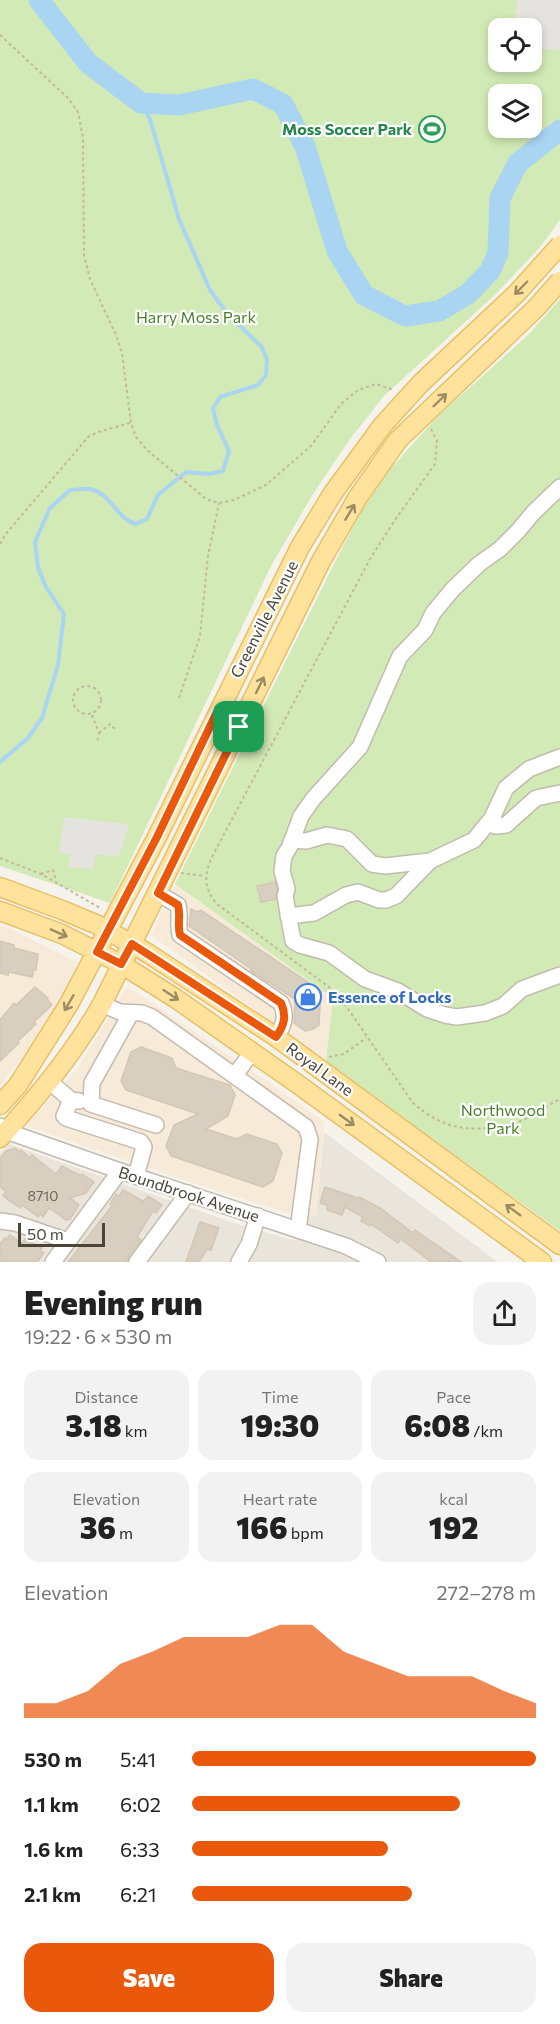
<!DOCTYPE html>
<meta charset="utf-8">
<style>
:root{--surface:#fff;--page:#f2f2f2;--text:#222;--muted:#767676;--accent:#ea580c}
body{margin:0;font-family:Commissioner,sans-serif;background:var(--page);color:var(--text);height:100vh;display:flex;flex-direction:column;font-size:22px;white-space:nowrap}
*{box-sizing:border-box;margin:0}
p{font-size:20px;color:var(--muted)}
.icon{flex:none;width:33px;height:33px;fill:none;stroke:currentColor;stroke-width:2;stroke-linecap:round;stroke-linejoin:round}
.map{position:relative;height:1262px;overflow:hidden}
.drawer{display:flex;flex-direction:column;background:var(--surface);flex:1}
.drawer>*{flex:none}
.buttons{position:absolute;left:488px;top:18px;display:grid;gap:12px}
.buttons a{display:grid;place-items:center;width:54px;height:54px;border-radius:12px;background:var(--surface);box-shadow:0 3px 9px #0003;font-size:30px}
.scale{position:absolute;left:18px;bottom:15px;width:87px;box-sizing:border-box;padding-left:6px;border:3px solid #4b4439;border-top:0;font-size:16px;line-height:21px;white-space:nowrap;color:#4b4439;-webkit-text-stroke:4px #fff;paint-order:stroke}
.pin{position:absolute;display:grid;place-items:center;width:51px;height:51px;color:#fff;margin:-26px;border-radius:12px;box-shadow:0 3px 9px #0006}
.round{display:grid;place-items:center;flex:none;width:63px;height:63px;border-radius:18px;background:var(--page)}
.headline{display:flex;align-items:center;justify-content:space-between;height:102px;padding:0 24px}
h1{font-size:33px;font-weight:800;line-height:45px}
.metrics{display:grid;grid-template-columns:repeat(3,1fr);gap:9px;height:102px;padding:6px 24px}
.metrics div{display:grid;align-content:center;border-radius:15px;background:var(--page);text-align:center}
.metrics b{font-size:30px;font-weight:800}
.metrics small{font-size:16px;font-weight:400}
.metrics p{font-size:16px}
.chart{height:168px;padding:12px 24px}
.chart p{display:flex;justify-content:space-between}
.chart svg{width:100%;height:108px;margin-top:6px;fill:var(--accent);opacity:.7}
.button{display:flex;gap:12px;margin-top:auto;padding:12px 24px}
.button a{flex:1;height:69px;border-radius:18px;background:var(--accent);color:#fff;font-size:24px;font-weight:800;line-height:69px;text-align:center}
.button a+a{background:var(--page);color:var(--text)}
ul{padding:0 24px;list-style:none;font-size:20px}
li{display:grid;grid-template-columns:96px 72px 1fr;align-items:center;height:45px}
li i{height:15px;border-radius:8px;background:var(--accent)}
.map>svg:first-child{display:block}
.residential{fill:#eae5da}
.commercial{fill:#f7ead8}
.green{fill:#d2eab5;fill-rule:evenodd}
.parking{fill:#e5e3e0}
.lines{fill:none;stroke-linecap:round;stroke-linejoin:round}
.stream{stroke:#a9d4f2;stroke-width:4}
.river{stroke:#a9d4f2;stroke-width:21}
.building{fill:#d8cfc1;stroke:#d3c7b4;stroke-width:1.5}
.minor-casing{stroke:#c2bbae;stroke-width:18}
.major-casing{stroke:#e6c16a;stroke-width:21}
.path{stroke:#c4b79f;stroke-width:2;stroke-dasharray:3 3;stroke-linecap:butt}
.minor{stroke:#fff;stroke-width:15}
.major{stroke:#ffe39c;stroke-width:18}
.major-bridge-casing{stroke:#e6c16a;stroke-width:21;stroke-linecap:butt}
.major-bridge{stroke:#ffe39c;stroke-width:18}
.oneway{stroke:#9c8c66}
.route-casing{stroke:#fff;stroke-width:12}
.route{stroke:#ea580c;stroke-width:8}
.labels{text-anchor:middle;stroke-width:4.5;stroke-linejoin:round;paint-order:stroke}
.number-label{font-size:14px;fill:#6e675b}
.leisure-label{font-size:16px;font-weight:bold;fill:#27864d;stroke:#fff;text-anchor:end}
.park-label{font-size:16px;fill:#4a7f2a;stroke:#fff}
.street-label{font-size:16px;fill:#4b4439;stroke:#fff}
.shop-label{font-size:16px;font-weight:bold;fill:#366cbe;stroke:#fff;text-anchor:start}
</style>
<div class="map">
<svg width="560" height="1262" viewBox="0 0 560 1262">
<rect width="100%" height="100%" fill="#f6f3ec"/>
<polygon class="residential" points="324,1132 498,1262 0,1262 0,1153 9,1144 240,1225 296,1241 304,1218 316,1215"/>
<g class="commercial">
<polygon points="175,884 333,998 326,1061 151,935"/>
<polygon points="0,926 9,928 76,962 75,979 50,1021 0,1086"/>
<polygon points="127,987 144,997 324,1121 316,1215 304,1218 196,1184 26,1126 77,1069"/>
</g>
<g class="green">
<path d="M0,0h560v220l-19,26 -44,47 -113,103 -34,43 -37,55 -41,70 -162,339 -110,-37zM498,28h33v34h-33zM498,94h33v34h-33z"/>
<polygon points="560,299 560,1231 326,1061 333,998 175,884 331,570 360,513 385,475 435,419 529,334"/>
</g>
<g class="parking">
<polygon points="517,0 560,0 560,50 531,48 531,28 515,28"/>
<polygon points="64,817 129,824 119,856 96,855 93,869 68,867 71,854 59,853"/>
</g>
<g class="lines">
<path class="stream" d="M0,762l28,-24 14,-20 16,-53 6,-51 -18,-27 -8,-19 -3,-26 15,-34 20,-18c6,0 14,-2 20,-1 22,5 25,28 45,35l12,-5 11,-24 28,-23 23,2 14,-3 6,-20 -12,-26 -4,-16 7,-12 38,-12 8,-10 1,-16 -6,-13 -32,-30 -19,-26 -31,-71 -29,-100 -9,-16"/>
<polyline class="river" points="39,0 88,63 141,103 179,105 253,89 283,104 305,146 337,251 364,295 405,316 439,311 468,294 490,271 498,253 500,198 518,163 560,130"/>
</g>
<g class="building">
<polygon points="275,882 277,889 276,899 261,902 257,886"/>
<polygon points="191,909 197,912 201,910 321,991 319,1025 313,1029 305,1031 294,1023 295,999 251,971 251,969 189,926"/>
<polygon points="0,941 14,945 14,948 38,954 36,970 34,970 32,977 9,972 8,975 0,973"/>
<polygon points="35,987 48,998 47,999 52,1005 34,1022 36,1024 17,1042 19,1043 0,1061 0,1020 14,1003 16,1005"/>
<polygon points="141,1047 172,1058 176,1068 230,1085 235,1095 228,1116 206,1129 237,1139 247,1134 277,1144 282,1153 273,1181 263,1187 171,1156 166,1146 174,1125 198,1114 126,1090 121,1081 131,1052"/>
<polygon points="15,1148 20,1152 21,1150 30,1158 32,1155 56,1174 62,1166 81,1176 82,1174 94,1182 86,1193 70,1198 79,1205 70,1219 66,1220 49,1208 43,1217 40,1214 38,1217 22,1205 20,1208 3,1196 6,1191 0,1187 0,1158 6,1151"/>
<polygon points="325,1187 358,1198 359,1197 380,1208 413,1233 415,1230 461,1262 431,1262 401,1239 398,1243 371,1224 370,1226 361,1221 363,1217 345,1207 342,1215 327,1210 328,1206 320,1203"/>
<polygon points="123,1190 141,1200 144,1201 148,1196 162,1205 156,1213 153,1211 143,1227 137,1237 141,1240 129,1256 127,1262 68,1262 112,1206 110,1204 116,1194 119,1196"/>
<polygon points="200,1222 219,1228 211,1250 207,1249 199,1262 186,1262"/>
<polygon points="10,1235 22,1243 25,1239 42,1248 40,1250 44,1253 37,1262 0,1262 0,1244 5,1238 7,1239"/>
</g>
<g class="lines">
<defs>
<g id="minor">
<polyline points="560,487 533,513 518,531 500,549 479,564 453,589 433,613 425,630 400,656 360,747 313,799 301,816 290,846 284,856 282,871 287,889 285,896 293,941 300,945 329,953 365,979 398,991 427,1009 445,1015 457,1017 485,1013 503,1006 522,989 560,975"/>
<polyline points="488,824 496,826 506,825 536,798 560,793"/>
<polyline points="292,840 306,841 327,835 347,839 372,864 385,866 430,861 474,840 492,818 506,788 529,769 560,757"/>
<path d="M157,893l21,12c3,11 -1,19 2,30l101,68c6,13 3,23 -5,34"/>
<polyline points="288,916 314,913 346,895 358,892 379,900 386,900 396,896 430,861"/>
<polyline points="102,1004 120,1012 142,1013 152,1017 306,1127 310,1139 298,1230"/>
<polyline points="131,1013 92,1083 91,1104 156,1125"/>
<polyline points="235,1075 252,1052"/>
<polyline points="50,1082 71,1100 79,1101"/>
<polyline points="71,1100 64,1116 66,1118 141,1142 144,1147 136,1176"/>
<polyline points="0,1126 6,1131 120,1171 346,1246 378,1262"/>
<polyline points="0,1221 15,1223 68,1241"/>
<polyline points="53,1262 120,1171"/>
<polyline points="137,1262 188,1193"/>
<polyline points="239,1262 249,1244 258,1216"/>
</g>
<g id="major">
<polyline points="0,887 62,910 98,925 149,954 276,1037 560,1245"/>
<polyline points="0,911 62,934 121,964 175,998 299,1085 542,1262"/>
<polyline points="0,1105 18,1085 69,1004 157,837 300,547 333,493 382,426"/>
<path d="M0,1138c39,-42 74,-85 102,-134l219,-443 37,-64 40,-57"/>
</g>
</defs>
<use href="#minor" class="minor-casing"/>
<use href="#major" class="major-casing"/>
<g class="path">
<polyline points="0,35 68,98 78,112 83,138 84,255 90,279 116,335 122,353 131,423 136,437 147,450 206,499 219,503 234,500 266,485 311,446 341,404 358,390 376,384 394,390"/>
<path d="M431,429l6,12 -2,23 -38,53 -27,42 -157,296c-9,18 -10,33 4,49l120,89 76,110c24,21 45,28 78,25 11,-1 22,-3 32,-8 13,-6 24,-15 37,-21"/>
<polyline points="0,544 5,535 88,437 98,432 130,423"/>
<circle cx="87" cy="700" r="14"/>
<polyline points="179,698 200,636 208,556 219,503"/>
<polyline points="92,715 99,733 97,743"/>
<polyline points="99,733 110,724 115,729"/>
<polyline points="0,858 41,874 102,909"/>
<polyline points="181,873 205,876"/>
<polyline points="41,874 53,870 56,881"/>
<polyline points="329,1057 344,1054 366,1038"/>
</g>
<use href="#minor" class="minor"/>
<use href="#major" class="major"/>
<defs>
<g id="major-bridge">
<polyline points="382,426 421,383 517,293 560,245"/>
<polyline points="398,440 536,308 560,281"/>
</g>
</defs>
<use href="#major-bridge" class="major-bridge-casing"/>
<use href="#major-bridge" class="major-bridge"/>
</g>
<defs><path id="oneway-shaft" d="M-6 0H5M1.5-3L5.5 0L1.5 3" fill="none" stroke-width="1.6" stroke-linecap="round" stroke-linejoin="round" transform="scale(1.5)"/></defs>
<g class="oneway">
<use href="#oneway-shaft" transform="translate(521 288) rotate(134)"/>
<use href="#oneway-shaft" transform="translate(440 400) rotate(-44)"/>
<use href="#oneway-shaft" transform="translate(350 512) rotate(-59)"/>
<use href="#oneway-shaft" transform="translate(260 685) rotate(-64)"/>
<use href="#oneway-shaft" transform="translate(59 933) rotate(24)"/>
<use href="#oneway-shaft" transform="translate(171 995) rotate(33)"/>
<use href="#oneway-shaft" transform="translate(69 1003) rotate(120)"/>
<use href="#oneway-shaft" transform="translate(347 1120) rotate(36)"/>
<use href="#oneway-shaft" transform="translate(513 1210) rotate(-144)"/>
</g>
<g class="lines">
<defs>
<path id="route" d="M216,714l23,13 -81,166 20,12c3,11 -1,19 2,30l101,68c6,13 3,23 -5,34l-144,-93 -11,20 -24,-12 60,-115z"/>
</defs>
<use href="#route" class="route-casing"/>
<use href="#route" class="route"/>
</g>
<defs>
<symbol id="stadium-ring" viewBox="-11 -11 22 22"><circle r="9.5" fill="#fff" stroke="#2e9e5b" stroke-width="1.5"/><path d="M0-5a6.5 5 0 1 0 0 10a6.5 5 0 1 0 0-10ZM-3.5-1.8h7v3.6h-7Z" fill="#2e9e5b"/></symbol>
<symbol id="shop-ring" viewBox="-11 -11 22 22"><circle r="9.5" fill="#fff" stroke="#3f7fe0" stroke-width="1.5"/><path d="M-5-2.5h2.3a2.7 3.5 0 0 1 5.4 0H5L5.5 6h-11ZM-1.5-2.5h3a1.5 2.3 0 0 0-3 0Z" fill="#3f7fe0"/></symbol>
</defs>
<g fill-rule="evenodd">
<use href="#stadium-ring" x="417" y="114" width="30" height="30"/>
<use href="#shop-ring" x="293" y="982" width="30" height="30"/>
</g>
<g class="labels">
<g class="number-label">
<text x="43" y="1201">8710</text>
</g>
<g class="leisure-label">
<text x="412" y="135">Moss Soccer Park</text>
</g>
<g class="park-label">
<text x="196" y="323">Harry Moss Park</text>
<text x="503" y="1116">Northwood<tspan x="503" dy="18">Park</tspan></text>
</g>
<g class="street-label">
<text transform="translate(264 619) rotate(-63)" y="6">Greenville Avenue</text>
<text transform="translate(320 1069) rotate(36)" y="6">Royal Lane</text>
<text transform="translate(189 1194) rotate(18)" y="6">Boundbrook Avenue</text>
</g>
<g class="shop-label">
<text x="328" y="1003">Essence of Locks</text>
</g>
</g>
</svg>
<div class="buttons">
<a><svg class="icon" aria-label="locate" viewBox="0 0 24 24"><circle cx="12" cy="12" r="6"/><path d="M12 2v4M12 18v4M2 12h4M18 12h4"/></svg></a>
<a><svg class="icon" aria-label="layers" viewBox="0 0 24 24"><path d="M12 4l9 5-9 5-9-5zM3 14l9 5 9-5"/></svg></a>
</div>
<div class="scale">50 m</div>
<div class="pin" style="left:239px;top:727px;background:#1e9e55"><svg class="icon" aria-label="arrive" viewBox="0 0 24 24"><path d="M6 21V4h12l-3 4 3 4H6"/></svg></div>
</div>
<section class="drawer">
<div class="headline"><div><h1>Evening run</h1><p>19:22 · 6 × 530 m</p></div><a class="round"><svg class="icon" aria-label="share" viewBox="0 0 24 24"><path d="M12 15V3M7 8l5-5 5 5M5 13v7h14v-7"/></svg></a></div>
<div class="metrics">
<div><p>Distance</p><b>3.18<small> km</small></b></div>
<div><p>Time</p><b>19:30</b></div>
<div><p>Pace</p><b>6:08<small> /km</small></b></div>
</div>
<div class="metrics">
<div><p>Elevation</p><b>36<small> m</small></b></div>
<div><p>Heart rate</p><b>166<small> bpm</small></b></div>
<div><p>kcal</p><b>192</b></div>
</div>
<div class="chart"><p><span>Elevation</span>272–278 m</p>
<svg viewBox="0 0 160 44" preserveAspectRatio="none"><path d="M0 44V38L10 38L20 33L30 22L40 17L50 11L60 11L70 11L80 6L90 6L100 17L110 22L120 27L130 27L140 27L150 33L160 38V44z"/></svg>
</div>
<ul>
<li><b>530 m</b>5:41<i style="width:100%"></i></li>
<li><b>1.1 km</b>6:02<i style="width:78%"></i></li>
<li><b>1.6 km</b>6:33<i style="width:57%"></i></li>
<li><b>2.1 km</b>6:21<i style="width:64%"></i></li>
</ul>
<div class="button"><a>Save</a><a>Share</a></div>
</section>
